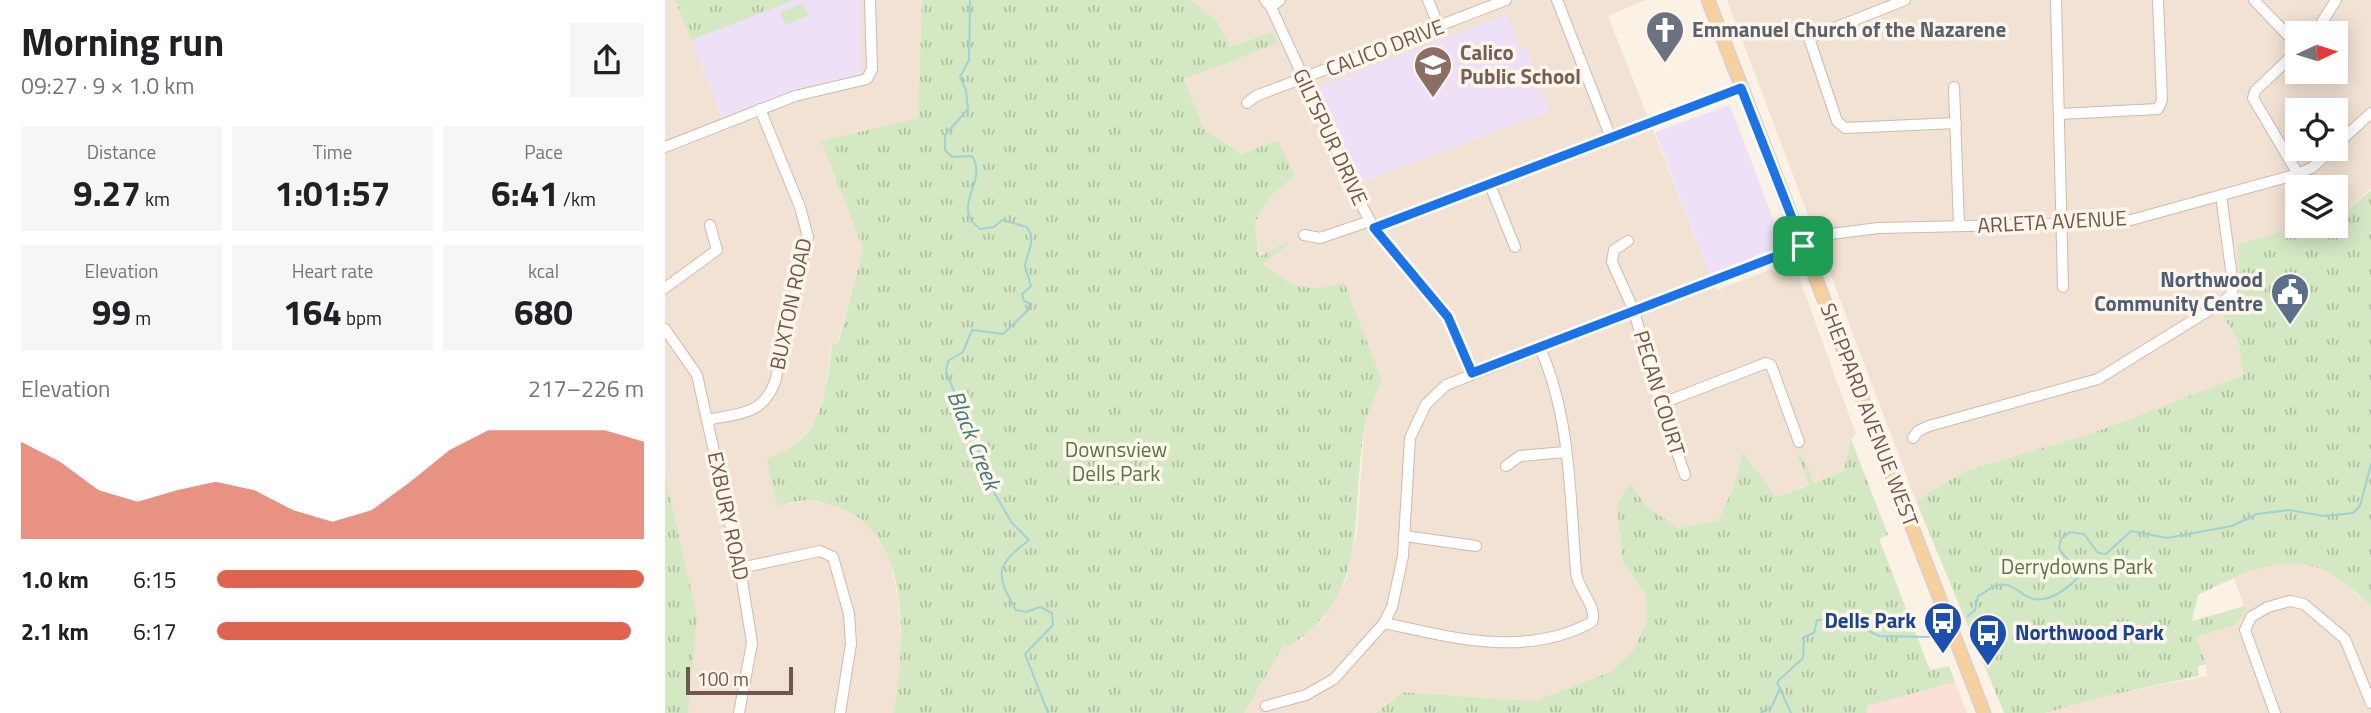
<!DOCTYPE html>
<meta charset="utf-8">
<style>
:root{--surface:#fff;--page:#f6f6f6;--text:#202124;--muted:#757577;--accent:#df644f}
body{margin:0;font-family:"Titillium Web",sans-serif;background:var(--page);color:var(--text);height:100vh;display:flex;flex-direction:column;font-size:26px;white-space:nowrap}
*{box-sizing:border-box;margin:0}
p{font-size:23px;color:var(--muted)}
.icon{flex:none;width:38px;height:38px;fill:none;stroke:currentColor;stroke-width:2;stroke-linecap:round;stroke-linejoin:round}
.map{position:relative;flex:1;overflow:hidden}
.side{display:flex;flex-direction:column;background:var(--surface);width:665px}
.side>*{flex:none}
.needle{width:46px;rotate:86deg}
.fabs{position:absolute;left:1620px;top:21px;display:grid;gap:14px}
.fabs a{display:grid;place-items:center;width:63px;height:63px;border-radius:0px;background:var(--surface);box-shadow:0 4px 18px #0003;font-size:35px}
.scale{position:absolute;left:21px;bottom:18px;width:107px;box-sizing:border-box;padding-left:7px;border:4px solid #73564b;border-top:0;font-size:19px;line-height:24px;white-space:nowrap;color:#73564b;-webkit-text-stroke:5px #fef5eb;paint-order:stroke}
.pin{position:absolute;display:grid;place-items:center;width:60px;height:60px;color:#fff;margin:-30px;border-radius:14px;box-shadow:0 4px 10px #0006}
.round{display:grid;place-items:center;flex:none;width:74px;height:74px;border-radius:0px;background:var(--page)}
.summary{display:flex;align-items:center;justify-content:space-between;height:119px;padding:0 21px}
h1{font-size:38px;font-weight:700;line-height:52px}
.metrics{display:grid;grid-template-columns:repeat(3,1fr);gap:10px;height:119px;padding:7px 21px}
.metrics div{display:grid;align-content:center;border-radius:0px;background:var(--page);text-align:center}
.metrics b{font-size:35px;font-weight:700}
.metrics small{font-size:19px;font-weight:400}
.metrics p{font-size:19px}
.chart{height:196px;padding:14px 21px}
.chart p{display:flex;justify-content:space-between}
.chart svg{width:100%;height:126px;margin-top:7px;fill:var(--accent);opacity:.7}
ul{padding:0 21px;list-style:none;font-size:23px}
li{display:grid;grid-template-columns:112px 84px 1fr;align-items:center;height:52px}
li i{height:18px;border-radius:9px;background:var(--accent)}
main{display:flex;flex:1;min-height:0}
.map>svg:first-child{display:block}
.residential{fill:#f2e2d3;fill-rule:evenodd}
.commercial{fill:#fbe0d9}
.education{fill:#eee1f7}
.green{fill:#d5e8c4}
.park{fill:url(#park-tufts)}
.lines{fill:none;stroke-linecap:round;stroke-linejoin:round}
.stream{stroke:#a1d1d5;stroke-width:2}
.minor-casing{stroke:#cebaaf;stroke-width:12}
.major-casing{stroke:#d8d0cd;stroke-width:15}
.minor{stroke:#fff;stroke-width:10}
.major{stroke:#f7d0a0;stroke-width:12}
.route-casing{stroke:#fff;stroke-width:14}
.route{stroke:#1a73e8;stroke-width:9}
.labels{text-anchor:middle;stroke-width:7;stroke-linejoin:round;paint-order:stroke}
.worship-label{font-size:21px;font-weight:bold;fill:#5b616d;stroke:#fef5eb;text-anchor:start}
.street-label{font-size:21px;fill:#73564b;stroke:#fef5eb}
.education-label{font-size:21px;font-weight:bold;fill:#785e54;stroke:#fef5eb;text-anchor:start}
.service-label{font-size:21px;font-weight:bold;fill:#4e5e75;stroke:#fef5eb;text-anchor:end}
.park-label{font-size:21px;fill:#577843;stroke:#fef5eb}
.transit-label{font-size:21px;font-weight:bold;fill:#164399;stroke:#fef5eb;text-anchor:end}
.water-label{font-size:23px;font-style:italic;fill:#43797e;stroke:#fef5eb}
</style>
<main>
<section class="side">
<div class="summary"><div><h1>Morning run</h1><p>09:27 · 9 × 1.0 km</p></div><a class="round"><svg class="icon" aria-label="share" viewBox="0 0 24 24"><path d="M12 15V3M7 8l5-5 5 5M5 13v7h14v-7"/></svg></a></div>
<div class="metrics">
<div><p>Distance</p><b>9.27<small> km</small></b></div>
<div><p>Time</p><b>1:01:57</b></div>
<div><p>Pace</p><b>6:41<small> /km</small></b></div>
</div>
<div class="metrics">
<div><p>Elevation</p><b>99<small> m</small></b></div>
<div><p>Heart rate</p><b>164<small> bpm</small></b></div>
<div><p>kcal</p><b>680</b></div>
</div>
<div class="chart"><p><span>Elevation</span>217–226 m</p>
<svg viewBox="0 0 160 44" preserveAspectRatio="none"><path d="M0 44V10L10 17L20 27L30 31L40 27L50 24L60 27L70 34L80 38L90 34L100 24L110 13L120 6L130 6L140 6L150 6L160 10V44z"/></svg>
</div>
<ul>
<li><b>1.0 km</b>6:15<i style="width:100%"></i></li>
<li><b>2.1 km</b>6:17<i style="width:97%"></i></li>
</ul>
</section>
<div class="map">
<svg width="1706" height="713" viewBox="0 0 1706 713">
<defs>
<pattern id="park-tufts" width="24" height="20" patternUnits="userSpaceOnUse" patternTransform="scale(1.75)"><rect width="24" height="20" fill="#d5e8c4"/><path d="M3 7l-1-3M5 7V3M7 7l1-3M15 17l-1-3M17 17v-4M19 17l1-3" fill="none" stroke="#b1bfa1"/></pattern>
</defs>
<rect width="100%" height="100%" fill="#fbf1e5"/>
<g class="residential">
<polygon points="0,0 257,0 253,118 156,141 198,249 172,343 166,345 160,392 150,421 132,444 113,506 144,500 178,508 206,526 224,555 234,603 237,661 228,713 0,713"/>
<polygon points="526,0 981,0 943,16 1045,274 1052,290 1128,261 1191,434 1186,439 1178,471 1111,497 1078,453 1069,487 1054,521 1012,528 979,504 964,483 953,504 958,561 981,596 982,624 967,652 945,672 870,701 736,692 709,713 579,713 620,643 623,647 636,639 658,619 681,580 692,531 699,432 705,407 717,381 661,289 624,285 596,264 590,222 610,191 613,141 578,154 539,129 519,79 612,42 607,31 565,47 553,22"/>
<path d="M1062,0h644v188l-24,23 -11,4v-28h-38v39h13l-74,19 5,47 -21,20 17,29 7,34 -152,58 -128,38 -49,30zM1633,33h38v39h-38zM1633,110h38v39h-38z"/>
<polygon points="1606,563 1641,563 1672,576 1706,607 1706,713 1380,713 1437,697 1542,676 1541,664 1531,637 1571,625 1581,611 1569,578"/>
</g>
<polygon class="commercial" points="1290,682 1302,713 1202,713 1202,706"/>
<g class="education">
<polygon points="129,0 196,0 196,74 136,88 57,118 26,40"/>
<polygon points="843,14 855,50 861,48 886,110 695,183 650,88"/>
<polygon points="1065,105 1118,245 1045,274 990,132"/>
</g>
<polygon class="green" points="138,3 143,16 120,25 115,12"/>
<g class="park">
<polygon points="10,0 129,0 26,40"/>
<path d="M257,0h269l27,22 12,25 43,-16 5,12 -94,36 20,50 38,25 36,-14 17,36 -20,15 -20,31 4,35 28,-15 1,3 -26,19c28,22 46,31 82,18l38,99c-7,16 -15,32 -18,50 -14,83 8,164 -76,216l-3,-4 -41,70h-351c13,-66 21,-188 -63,-208 -7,-2 -15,-5 -21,-5 -10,0 -22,4 -32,6l-10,-47c10,-5 22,-9 30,-16 29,-24 30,-65 35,-99l6,-1 25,-94 -42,-108 97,-23z"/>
<path d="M1706,190v417c-62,-65 -101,-48 -173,-12l-6,26 53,-15 1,5 -10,14 -40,12 10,27 -8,2 1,10 -97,21 -57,16h-41l-88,-212 49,-30 128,-38 151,-58 -6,-34 -17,-29 20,-20 -4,-47 62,-19h37v-12l11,-3z"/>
<polygon points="1186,439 1223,535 1214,539 1265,670 1284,666 1290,682 1202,706 1202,713 710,713 737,692 870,701 945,672 967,652 982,623 981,596 958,562 952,504 965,482 979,504 1012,528 1053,521 1069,487 1078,452 1111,497 1144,485 1132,455 1137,455 1149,483 1178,471"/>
<polygon points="0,475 32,617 23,713 0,713"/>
</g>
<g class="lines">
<g class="stream">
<path d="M305,0l-1,60 -9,17 6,13 2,19 -23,26v15l7,7 20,-1c17,27 -23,50 8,73l14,-2 8,-7 25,7c10,16 0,23 -2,39l6,20 -9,8 2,7 5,2v6l-26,25 -31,-4 -9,22 -15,9 -2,11 38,90 1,15 27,46 17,17c-34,26 -34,34 -13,70l10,2 14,-5 12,6 1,12 -28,29 23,59"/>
<path d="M1303,616l7,-6 3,-14c6,-3 13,-9 20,-11 13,-3 20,7 30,12 18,9 41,-9 52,-22l-21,-26 2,-10 9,-7 14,2 14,19 8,1 25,-23 36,7 65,-12 25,-12 32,-4 35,6 29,-3 7,-7 11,-42"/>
<polyline points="1115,689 1126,713"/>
<polyline points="1096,713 1107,706 1115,688 1112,683 1114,680 1138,658 1139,637 1149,633 1152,620 1177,618 1214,636 1264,637"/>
</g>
<defs>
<g id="minor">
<polyline points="600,0 606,7 698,208 709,228 785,320 807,373"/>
<polyline points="763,0 774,27"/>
<polyline points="892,0 946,138"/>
<polyline points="1240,0 1144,38 1172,121 1180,128 1291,123"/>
<polyline points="1391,0 1398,287"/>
<polyline points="1589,0 1633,46"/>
<polyline points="606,7 615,0"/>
<polyline points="1650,33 1671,0"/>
<polyline points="1633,50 1590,91 1588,98 1633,174"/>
<polyline points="1289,87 1294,226"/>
<polyline points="582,103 591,96 841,0"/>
<polyline points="1394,114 1493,109 1497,100 1493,0"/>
<polyline points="1671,145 1706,113"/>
<polyline points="0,147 130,96 202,79 207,69 205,0"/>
<polyline points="825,185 850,247"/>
<polyline points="709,228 1076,88"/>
<polyline points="639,235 655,238 705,221"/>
<polyline points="963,241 949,250 947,262 969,311 995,404 1020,475"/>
<polyline points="0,288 52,250 45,225"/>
<polyline points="0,329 32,375 75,568 87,643 74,713"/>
<polyline points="995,404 1101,363 1106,365 1134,442"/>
<path d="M42,420c32,-7 55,-4 68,-38l33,-145 -8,-30 -40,-98"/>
<polyline points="1248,438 1253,431 1264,426 1433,379 1559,301 1567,293 1568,285 1556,195"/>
<polyline points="841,466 855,456 900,452"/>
<polyline points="740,536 811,546"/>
<polyline points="75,568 155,551 168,557 184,614 186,644 175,713"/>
<path d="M719,623c69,15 142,35 208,-1 6,-16 -15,-33 -16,-50 -6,-74 -5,-155 -36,-224"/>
<polyline points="601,706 641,695 669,679 719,623 727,607 738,556 745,438 761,404 781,385 1166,234 1213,228 1436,223 1466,220 1633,174 1648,167 1667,149"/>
<polyline points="1610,713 1580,630 1586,617 1603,607 1625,601 1639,604 1680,639 1706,703"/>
</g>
<polyline id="major" points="1043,0 1319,713"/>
</defs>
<use href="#minor" class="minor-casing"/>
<use href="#major" class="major-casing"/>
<use href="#minor" class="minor"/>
<use href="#major" class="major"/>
</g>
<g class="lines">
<defs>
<polygon id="route" points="1076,88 1138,246 807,373 783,317 709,228"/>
</defs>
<use href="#route" class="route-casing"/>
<use href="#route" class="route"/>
</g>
<defs>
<symbol id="church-pin" viewBox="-11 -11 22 30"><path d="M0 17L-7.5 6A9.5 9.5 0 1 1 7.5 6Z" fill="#6b7280" stroke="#fef5eb"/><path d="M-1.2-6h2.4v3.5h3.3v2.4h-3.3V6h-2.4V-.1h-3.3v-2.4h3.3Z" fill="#fff"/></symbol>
<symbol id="school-pin" viewBox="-11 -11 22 30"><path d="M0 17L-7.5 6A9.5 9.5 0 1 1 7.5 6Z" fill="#8d6e63" stroke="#fef5eb"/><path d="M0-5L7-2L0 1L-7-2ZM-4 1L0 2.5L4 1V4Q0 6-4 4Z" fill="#fff"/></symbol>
<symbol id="civic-pin" viewBox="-11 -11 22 30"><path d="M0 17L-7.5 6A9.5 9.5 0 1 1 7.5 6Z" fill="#5c6f8a" stroke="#fef5eb"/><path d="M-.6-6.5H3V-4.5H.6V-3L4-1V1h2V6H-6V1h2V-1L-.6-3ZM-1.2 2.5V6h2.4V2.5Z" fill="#fff"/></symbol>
<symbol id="bus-pin" viewBox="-11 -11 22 30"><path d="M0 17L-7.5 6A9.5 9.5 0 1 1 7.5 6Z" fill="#1a4fb4" stroke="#fef5eb"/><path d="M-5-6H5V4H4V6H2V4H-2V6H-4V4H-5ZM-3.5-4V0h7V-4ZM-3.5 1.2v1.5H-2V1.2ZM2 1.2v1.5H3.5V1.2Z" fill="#fff"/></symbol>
</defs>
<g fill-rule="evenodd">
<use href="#church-pin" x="978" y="8" width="44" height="60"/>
<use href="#school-pin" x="746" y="43" width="44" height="60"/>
<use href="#civic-pin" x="1603" y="270" width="44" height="60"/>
<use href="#bus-pin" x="1256" y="599" width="44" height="60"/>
<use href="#bus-pin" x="1301" y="611" width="44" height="60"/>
</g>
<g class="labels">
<g class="worship-label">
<text x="1027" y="37">Emmanuel Church of the Nazarene</text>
</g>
<g class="street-label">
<text transform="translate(720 48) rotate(-21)" y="7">CALICO DRIVE</text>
<text transform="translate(665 137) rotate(65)" y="7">GILTSPUR DRIVE</text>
<text transform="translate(1387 222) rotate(-3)" y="7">ARLETA AVENUE</text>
<text transform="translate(126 304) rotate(-78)" y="7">BUXTON ROAD</text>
<text transform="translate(994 393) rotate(73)" y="7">PECAN COURT</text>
<text transform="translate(1204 415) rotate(69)" y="7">SHEPPARD AVENUE WEST</text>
<text transform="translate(63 516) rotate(78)" y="7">EXBURY ROAD</text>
</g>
<g class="education-label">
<text x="795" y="60">Calico<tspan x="795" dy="24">Public School</tspan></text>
</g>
<g class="service-label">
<text x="1598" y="287">Northwood<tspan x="1598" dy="24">Community Centre</tspan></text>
</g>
<g class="park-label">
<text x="451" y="457">Downsview<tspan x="451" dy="24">Dells Park</tspan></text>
<text x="1412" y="574">Derrydowns Park</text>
</g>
<g class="transit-label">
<text x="1251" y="628">Dells Park</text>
<text x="1350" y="640" text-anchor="start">Northwood Park</text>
</g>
<g class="water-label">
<text transform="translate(309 440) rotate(68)" y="8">Black Creek</text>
</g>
</g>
</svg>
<div class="fabs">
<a><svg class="needle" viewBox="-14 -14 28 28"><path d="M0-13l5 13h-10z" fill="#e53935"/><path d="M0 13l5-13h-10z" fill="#757577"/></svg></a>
<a><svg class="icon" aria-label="locate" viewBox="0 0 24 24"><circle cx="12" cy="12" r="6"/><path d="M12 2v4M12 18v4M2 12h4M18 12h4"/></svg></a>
<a><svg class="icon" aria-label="layers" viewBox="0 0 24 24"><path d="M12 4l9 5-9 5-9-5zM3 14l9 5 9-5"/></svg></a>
</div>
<div class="scale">100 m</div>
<div class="pin" style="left:1138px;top:246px;background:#1e9e55"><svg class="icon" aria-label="arrive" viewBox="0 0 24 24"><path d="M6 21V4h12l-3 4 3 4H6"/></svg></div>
</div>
</main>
